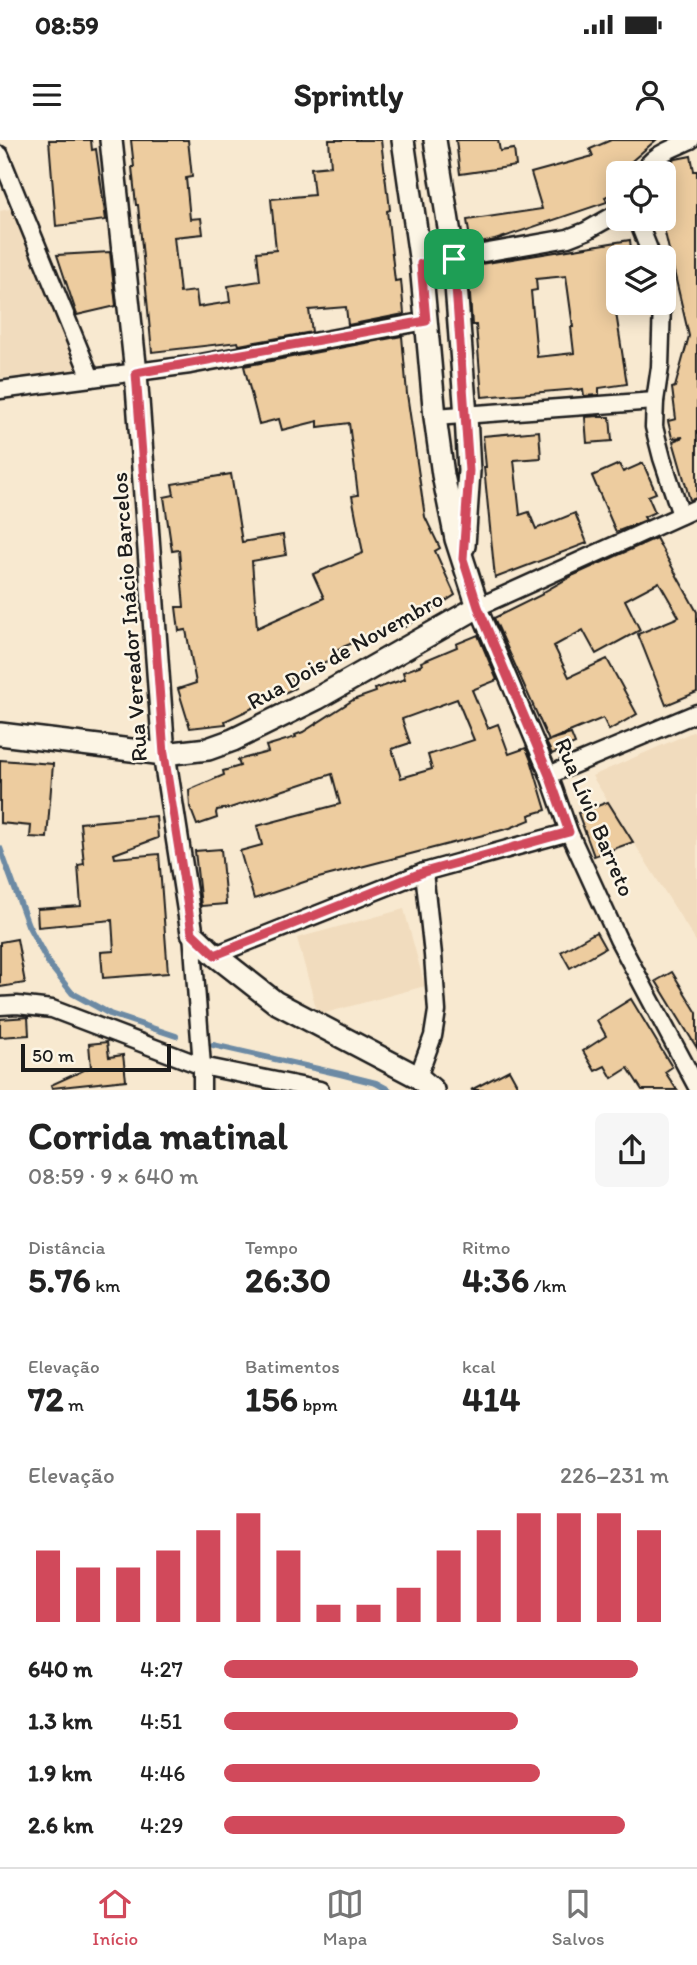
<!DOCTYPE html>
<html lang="pt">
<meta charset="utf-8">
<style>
:root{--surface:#fff;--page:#f6f6f6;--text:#222;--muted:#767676;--line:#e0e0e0;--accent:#d1495b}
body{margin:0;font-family:Itim,sans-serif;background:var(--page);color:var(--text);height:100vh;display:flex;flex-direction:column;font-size:26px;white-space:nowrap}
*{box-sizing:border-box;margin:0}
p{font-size:23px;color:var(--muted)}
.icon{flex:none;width:38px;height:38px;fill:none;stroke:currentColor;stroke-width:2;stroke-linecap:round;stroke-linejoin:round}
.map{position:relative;height:950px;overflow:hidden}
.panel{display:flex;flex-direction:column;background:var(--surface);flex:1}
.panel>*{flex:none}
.controls{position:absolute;left:606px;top:21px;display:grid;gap:14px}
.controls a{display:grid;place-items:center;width:70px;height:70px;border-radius:10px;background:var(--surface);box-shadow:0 4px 18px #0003;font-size:35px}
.scale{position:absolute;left:21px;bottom:18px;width:150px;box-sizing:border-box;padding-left:7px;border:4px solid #1c1c1c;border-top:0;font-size:19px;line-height:24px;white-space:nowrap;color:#1c1c1c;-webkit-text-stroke:5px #fcf5e5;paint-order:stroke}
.pin{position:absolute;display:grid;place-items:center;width:60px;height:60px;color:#fff;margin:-30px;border-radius:14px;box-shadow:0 4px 10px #0006}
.round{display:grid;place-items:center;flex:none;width:74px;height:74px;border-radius:10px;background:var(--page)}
.head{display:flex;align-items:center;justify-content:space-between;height:119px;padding:0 28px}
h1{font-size:38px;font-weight:700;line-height:52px}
.metrics{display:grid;grid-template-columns:repeat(3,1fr);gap:10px;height:119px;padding:7px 28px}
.metrics div{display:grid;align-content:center}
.metrics b{font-size:35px;font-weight:700}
.metrics small{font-size:19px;font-weight:400}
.metrics p{font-size:19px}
.chart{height:196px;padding:14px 28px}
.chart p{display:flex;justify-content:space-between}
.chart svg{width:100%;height:126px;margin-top:7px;stroke:var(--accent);stroke-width:6}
ul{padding:0 28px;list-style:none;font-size:23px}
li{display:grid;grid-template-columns:112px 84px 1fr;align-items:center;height:52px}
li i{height:18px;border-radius:9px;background:var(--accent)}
.status{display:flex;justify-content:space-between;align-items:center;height:49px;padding:0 35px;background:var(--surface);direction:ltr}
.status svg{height:19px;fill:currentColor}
header{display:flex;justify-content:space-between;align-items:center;height:91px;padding:0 28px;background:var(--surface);font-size:32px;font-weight:700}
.dock{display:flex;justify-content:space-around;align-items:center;height:98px;border-top:2px solid var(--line);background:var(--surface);font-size:19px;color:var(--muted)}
.dock a{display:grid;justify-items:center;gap:4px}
.dock .on{color:var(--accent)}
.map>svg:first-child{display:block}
.built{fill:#f1dcbe}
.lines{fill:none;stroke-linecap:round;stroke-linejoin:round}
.stream{stroke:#6c8aa4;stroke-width:6}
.building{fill:#edcc9f;stroke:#1c1c1c;stroke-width:2;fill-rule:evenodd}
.minor-casing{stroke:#1c1c1c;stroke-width:21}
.tertiary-casing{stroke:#1c1c1c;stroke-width:26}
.minor{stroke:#fcf5e5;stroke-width:16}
.tertiary{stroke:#fcf5e5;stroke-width:21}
.route-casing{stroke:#fff;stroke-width:14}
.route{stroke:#d1495b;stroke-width:9}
.labels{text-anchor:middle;stroke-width:5;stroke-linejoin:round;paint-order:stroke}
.street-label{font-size:23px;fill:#1c1c1c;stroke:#fcf5e5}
</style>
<div class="status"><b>08:59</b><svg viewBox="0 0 49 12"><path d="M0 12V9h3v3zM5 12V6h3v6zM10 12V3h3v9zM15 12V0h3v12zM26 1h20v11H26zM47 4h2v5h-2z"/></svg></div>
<header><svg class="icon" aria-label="menu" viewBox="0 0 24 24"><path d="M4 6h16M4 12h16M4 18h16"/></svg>Sprintly<svg class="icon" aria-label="person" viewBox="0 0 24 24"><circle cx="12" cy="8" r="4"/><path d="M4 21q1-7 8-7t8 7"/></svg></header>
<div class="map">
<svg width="697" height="950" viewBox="0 0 697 950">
<rect width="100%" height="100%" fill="#f8e9d0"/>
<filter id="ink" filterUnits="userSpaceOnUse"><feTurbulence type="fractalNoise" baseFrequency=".0143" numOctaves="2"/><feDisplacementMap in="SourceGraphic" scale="14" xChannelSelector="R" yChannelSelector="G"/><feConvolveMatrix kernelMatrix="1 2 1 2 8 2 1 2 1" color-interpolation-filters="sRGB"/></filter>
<g filter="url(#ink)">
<g class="built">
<polygon points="14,68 80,232 0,238 0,71"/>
<polygon points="697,590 697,803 592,636"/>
<polygon points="404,769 425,846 318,875 297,798"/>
</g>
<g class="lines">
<g class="stream">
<polyline points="0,708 28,785 49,824 72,853 110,874 176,896"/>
<polyline points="213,905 340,934 376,943 389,950"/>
</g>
</g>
<g class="building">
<polygon points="49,0 91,0 92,10 96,9 106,80 56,86"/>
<polygon points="131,0 188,0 192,37 186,38 190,79 201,78 203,94 174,97 180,153 196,151 198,167 230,162 228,146 260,141 257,112 276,110 271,59 314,55 311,28 331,26 329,0 381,0 387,52 388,52 390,70 387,71 395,141 401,140 404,174 348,185 346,167 309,170 312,192 239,205 238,202 152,212 138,65 136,65 132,27 134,27"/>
<polygon points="456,0 498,0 500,11 514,9 516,26 460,34"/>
<polygon points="611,0 656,0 618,33 618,51 605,57 607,62 495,100 471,105 467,80 542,69 531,33 593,16 590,9"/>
<polygon points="691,16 694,31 697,31 697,358 690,360 673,301 683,297 672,298 668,281 676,279 672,248 675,247 689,196 663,84 663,25 671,20"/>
<path d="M630,100l2,17h-14v56h-2l11,71 -28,4v7l-15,1 -1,-7 -5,1v-1l-96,8 -6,-72h-4l-4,-59zM566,136l7,51h-2l3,26 -37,4 -6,-66 6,-1 -1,-11z"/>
<polygon points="110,112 116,166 77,175 57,115"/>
<polygon points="402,196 407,254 425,377 440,408 435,411 455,455 405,487 403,482 338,509 341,515 291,537 295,548 225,581 226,584 190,588 178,549 196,543 186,490 179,491 176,467 184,467 179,410 172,411 164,357 174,355 172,344 231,334 242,402 283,395 286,415 252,421 257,488 324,458 313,434 363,413 352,356 358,355 349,283 318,287 318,281 282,290 279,279 259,284 244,226"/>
<polygon points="599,276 599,277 610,277 612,301 587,303 585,277"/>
<polygon points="539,291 541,318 514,320 520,375 529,372 536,389 575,373 587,403 495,438 484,327 486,327 483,296"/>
<polygon points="643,323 656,353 648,356 655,372 644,377 646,380 616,392 592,336 619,324 623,332"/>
<polygon points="656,398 697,472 697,552 666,565 638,494 679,477 659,442 625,460 640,490 596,514 583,490 554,506 569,537 607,519 637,574 609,590 603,578 550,600 571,594 575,604 552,614 546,602 549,601 494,478 543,454 542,453 574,435"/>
<path d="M478,495l19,45 -25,10 16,38 10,-4 11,30 17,-6 6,15 14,47 -17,5 1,5 -20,8 -203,53 -53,18 -14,-48 22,-6 -5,-19 83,-22 -8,-30 -102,34 -13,2 -1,3 1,5 -20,7 -7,-18 -1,-17 35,-15 -1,-4 17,-5 -2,-6 30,-8 -2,-6 30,-9 -1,-2 8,-3 50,-32 23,-8 -1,-3 30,-10 -2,-7 19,-7 -1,-3 36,-15 -1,-3zM457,559l17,41 -46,15 4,14 -31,9 -9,-29 18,-6 -8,-24z"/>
<polygon points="0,620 53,624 47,698 30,697 31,686 0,683"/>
<polygon points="608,662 633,702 594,716 578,673"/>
<polygon points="156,676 158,698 114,714 115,718 159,714 168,833 103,838 101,812 114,811 112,780 38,787 37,769 81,766 78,725 84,724 80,683"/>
<polygon points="221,709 226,764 201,766 195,711"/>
<polygon points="596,792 605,808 570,828 561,812"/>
<polygon points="17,799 25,843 0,847 0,802"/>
<polygon points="672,832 697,873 697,908 656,841"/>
<polygon points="631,859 672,927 665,932 677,950 642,950 628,928 612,938 605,926 595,931 583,911 606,896 597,880"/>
<polygon points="28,877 29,895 0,897 0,879"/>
<polygon points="107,902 109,917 123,915 126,940 52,948 51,945 91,927 89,904"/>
<polygon points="509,930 520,950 471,950"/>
</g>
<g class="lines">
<defs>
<g id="minor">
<polyline points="0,15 91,238"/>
<path d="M643,33c7,-18 31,-25 48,-33"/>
<polyline points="637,79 652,117"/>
<polyline points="421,124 568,98 586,91 618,73"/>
<polyline points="662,163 660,227 655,261 654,287 662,318 681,375"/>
<polyline points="0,250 190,225 426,181"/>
<polyline points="435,277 655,261"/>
<polyline points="697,368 478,467 549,635 569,692 618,799 697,947"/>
<polyline points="549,635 697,573"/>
<polyline points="192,793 202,926 202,950"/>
<polyline points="215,815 424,732 569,692"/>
<polyline points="0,866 17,865 52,869 202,926 320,950"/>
<polyline points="418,937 433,896 437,871 433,815 424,732"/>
</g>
<g id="tertiary">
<polyline points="111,0 136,233 164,614 192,793 215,815 275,862 418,937 433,950"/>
<polyline points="435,0 454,119 466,276 469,331 464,406"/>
<polyline points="0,594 164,614 208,609 233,600 318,558 478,467 456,399 443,335 435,277 421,124 403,0"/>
</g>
</defs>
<use href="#minor" class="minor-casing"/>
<use href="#tertiary" class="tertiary-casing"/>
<use href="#minor" class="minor"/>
<use href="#tertiary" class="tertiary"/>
</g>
</g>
<g class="lines" filter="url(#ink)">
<defs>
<polygon id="route" points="454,119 469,331 463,419 478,467 549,635 569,692 424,732 215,815 192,793 164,614 136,233 426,181 421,124"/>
</defs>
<use href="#route" class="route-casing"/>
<use href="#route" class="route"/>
</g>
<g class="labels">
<g class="street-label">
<text transform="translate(129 477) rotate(-94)" y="8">Rua Vereador Inácio Barcelos</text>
<text transform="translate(345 510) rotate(-29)" y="8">Rua Dois de Novembro</text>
<text transform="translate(595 677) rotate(67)" y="8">Rua Lívio Barreto</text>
</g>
</g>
</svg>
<div class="controls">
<a><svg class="icon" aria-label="locate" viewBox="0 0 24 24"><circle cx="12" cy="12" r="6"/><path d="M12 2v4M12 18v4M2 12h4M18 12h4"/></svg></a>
<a><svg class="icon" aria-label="layers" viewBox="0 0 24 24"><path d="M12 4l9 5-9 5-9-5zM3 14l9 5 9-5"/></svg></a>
</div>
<div class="scale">50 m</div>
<div class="pin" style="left:454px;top:119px;background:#1e9e55"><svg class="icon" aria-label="arrive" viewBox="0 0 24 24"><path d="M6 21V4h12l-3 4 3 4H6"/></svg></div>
</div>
<section class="panel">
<div class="head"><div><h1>Corrida matinal</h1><p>08:59 · 9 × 640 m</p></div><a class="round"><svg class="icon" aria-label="share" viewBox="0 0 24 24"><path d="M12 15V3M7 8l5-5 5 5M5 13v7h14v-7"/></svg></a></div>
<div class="metrics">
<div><p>Distância</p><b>5.76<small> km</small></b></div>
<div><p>Tempo</p><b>26:30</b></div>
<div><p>Ritmo</p><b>4:36<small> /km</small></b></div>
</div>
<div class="metrics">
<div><p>Elevação</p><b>72<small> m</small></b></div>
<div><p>Batimentos</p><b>156<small> bpm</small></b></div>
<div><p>kcal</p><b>414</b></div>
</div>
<div class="chart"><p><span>Elevação</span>226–231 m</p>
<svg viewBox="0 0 160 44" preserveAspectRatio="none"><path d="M5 44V19M15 44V25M25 44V25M35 44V19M45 44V12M55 44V6M65 44V19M75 44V38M85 44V38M95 44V32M105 44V19M115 44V12M125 44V6M135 44V6M145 44V6M155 44V12"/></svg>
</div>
<ul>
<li><b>640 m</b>4:27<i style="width:93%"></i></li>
<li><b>1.3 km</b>4:51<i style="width:66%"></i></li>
<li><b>1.9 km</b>4:46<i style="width:71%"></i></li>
<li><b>2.6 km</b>4:29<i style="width:90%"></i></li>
</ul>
</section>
<nav class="dock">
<a class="on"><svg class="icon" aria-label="home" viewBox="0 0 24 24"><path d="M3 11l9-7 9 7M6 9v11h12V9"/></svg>Início</a>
<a><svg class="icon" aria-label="map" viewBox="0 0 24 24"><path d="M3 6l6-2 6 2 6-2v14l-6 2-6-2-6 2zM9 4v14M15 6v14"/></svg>Mapa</a>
<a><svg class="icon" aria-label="saved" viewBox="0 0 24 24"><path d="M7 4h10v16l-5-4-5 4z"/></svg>Salvos</a>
</nav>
